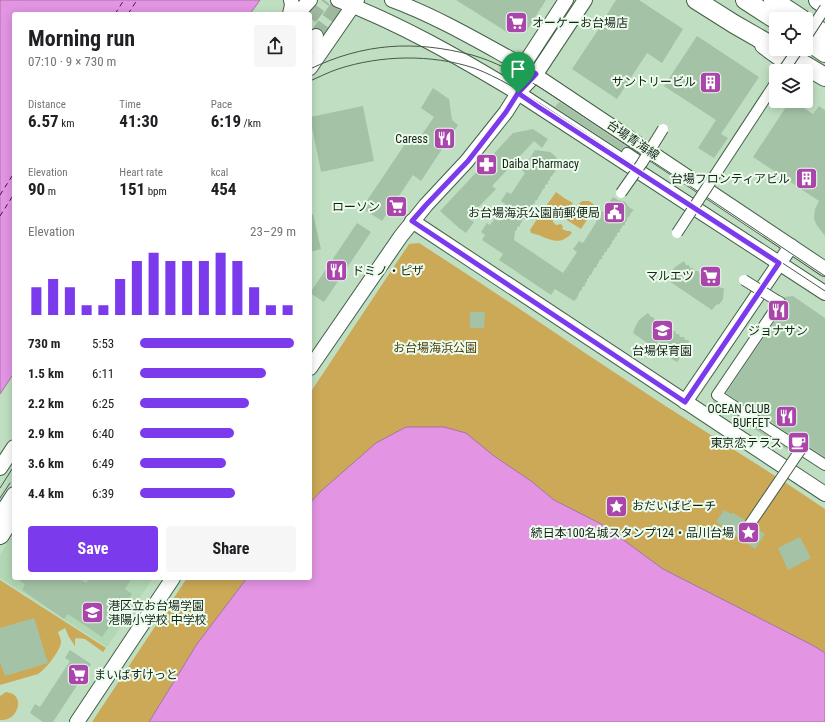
<!DOCTYPE html>
<meta charset="utf-8">
<style>
:root{--surface:#fff;--page:#f6f6f6;--text:#202124;--muted:#757577;--accent:#7c3aed}
body{margin:0;font-family:"Roboto Condensed","Noto Sans JP",sans-serif;background:var(--page);color:var(--text);height:100vh;display:flex;flex-direction:column;font-size:15px;white-space:nowrap}
*{box-sizing:border-box;margin:0}
p{font-size:13px;color:var(--muted)}
.icon{flex:none;width:22px;height:22px;fill:none;stroke:currentColor;stroke-width:2;stroke-linecap:round;stroke-linejoin:round}
.map{position:relative;flex:1;overflow:hidden}
.details{position:absolute;left:12px;top:12px;width:300px;height:568px;display:flex;flex-direction:column;background:var(--surface);border-radius:4px;box-shadow:0 2px 10px #0003}
.details>*{flex:none}
.buttons{position:absolute;left:769px;top:12px;display:grid;gap:8px}
.buttons a{display:grid;place-items:center;width:44px;height:44px;border-radius:4px;background:var(--surface);box-shadow:0 2px 10px #0003;font-size:20px}
.pin{position:absolute;display:grid;place-items:center;width:34px;height:34px;color:#fff;margin:-41px -17px;border-radius:50% 50% 50% 0;rotate:-45deg;box-shadow:0 0 4px #0007}
.pin .icon{rotate:45deg}
.round{display:grid;place-items:center;flex:none;width:42px;height:42px;border-radius:4px;background:var(--page)}
.head{display:flex;align-items:center;justify-content:space-between;height:68px;padding:0 16px}
h1{font-size:22px;font-weight:700;line-height:30px}
.stats{display:grid;grid-template-columns:repeat(3,1fr);gap:6px;height:68px;padding:4px 16px}
.stats div{display:grid;align-content:center}
.stats b{font-size:17px;font-weight:700}
.stats small{font-size:11px;font-weight:400}
.stats p{font-size:11px}
.chart{height:112px;padding:8px 16px}
.chart p{display:flex;justify-content:space-between}
.chart svg{width:100%;height:72px;margin-top:4px;stroke:var(--accent);stroke-width:6}
.action{display:flex;gap:8px;margin-top:auto;padding:8px 16px}
.action a{flex:1;height:46px;border-radius:4px;background:var(--accent);color:#fff;font-size:16px;font-weight:700;line-height:46px;text-align:center}
.action a+a{background:var(--page);color:var(--text)}
ul{padding:0 16px;list-style:none;font-size:13px}
li{display:grid;grid-template-columns:64px 48px 1fr;align-items:center;height:30px}
li i{height:10px;border-radius:5px;background:var(--accent)}
.map>svg:first-child{display:block}
.built{fill:#b2d7b4}
.green{fill:#cba957}
.water{fill:#e394e3;stroke:#a672a6}
.lines{fill:none;stroke-linecap:round;stroke-linejoin:round}
.ferry{stroke:#520a55;stroke-width:1;stroke-dasharray:5 4;stroke-linecap:butt}
.building{fill:#a4c3a6}
.secondary-tunnel{stroke:#9eb9a0;stroke-width:14;stroke-dasharray:14 7;stroke-linecap:butt}
.street-casing{stroke:#445f46;stroke-width:12}
.secondary-casing{stroke:#445f46;stroke-width:16}
.highway-casing{stroke:#445f46;stroke-width:20}
.street{stroke:#fff;stroke-width:10}
.secondary{stroke:#fff;stroke-width:14}
.highway{stroke:#fff;stroke-width:18}
.tram{stroke:#465848;stroke-width:1}
.street-bridge-casing{stroke:#445f46;stroke-width:12;stroke-linecap:butt}
.street-bridge{stroke:#fff;stroke-width:10}
.route-casing{stroke:#fff;stroke-width:8}
.route{stroke:#7c3aed;stroke-width:5}
.labels{text-anchor:middle;stroke-width:4;stroke-linejoin:round;paint-order:stroke}
.poi-label{font-size:12px;fill:#162217;stroke:#ebfbec;text-anchor:end}
.street-label{font-size:12px;fill:#162217;stroke:#ebfbec}
.park-label{font-size:12px;fill:#4e3c0c;stroke:#ebfbec}
</style>
<div class="map">
<svg width="825" height="722" viewBox="0 0 825 722">
<rect width="100%" height="100%" fill="#c0dfc2"/>
<polygon class="built" points="14,530 14,578 153,578 107,647 0,578 0,556"/>
<g class="green">
<path d="M556,192l8,6 9,5c-7,9 -18,10 -27,3z"/>
<polygon points="582,201 589,201 596,206 581,229 562,217 562,214 564,213 570,211"/>
<path d="M541,213l7,5 2,-1 3,3v2l3,3 5,-1 2,3 -1,2 5,2h3l2,2c-15,16 -25,3 -41,0l-1,-3z"/>
<path d="M419,243c83,53 163,109 245,162 54,35 108,68 161,104v144l-11,-7 -151,-77 -60,-44 -49,-25 -23,-19 -37,-25 -88,-29 -30,16 -56,49 -10,11v-110l99,-149z"/>
<polygon points="187,578 247,578 197,644 149,722 92,722"/>
<path d="M0,580l106,68 -3,4 -18,-13 -9,-1 -1,1v7l-6,-9 -4,-9 -7,4c1,3 3,7 3,10 0,8 -16,28 -23,32l-38,11z"/>
<path d="M6,692c21,2 12,30 -6,28v-24z"/>
</g>
<g class="water">
<polygon points="0,0 260,0 250,14 14,14 14,373 0,394"/>
<polygon points="406,427 444,427 466,433 494,456 531,481 554,500 603,525 663,569 814,646 825,653 825,722 149,722 197,644 247,578 310,578 310,503 320,492 376,443"/>
</g>
<g class="lines">
<g class="ferry">
<polyline points="115,14 124,0"/>
<polyline points="128,14 137,0"/>
<polyline points="0,195 14,173"/>
<polyline points="0,216 14,194"/>
</g>
</g>
<g class="building">
<polygon points="456,0 546,0 527,30 521,26 514,28 510,34"/>
<polygon points="616,0 639,0 683,29 662,63 647,53 617,99 572,69 602,24 601,24"/>
<polygon points="697,36 759,77 721,134 728,138 714,158 698,148 716,120 664,86"/>
<polygon points="433,88 449,99 452,120 458,125 421,181 413,175 382,221 362,208 409,138 416,143 434,117 421,108"/>
<polygon points="790,101 793,101 813,114 819,106 825,110 825,236 816,224 814,218 815,209 819,201 753,157"/>
<polygon points="560,102 627,147 624,147 621,150 555,107 557,104"/>
<polygon points="363,106 374,161 321,172 310,117"/>
<polygon points="533,129 548,139 542,148 534,141 492,186 496,189 468,218 474,222 466,233 459,228 440,211 513,133"/>
<polygon points="535,150 550,152 554,155 561,163 558,166 558,168 556,169 555,172 553,174 552,176 550,177 550,180 548,181 548,184 545,185 545,188 543,189 540,195 538,197 538,199 535,201 535,203 532,205 532,207 530,208 530,211 527,212 527,214 525,215 525,218 522,220 522,222 520,224 520,226 517,227 517,230 515,231 514,240 563,273 577,252 573,249 579,241 583,243 597,221 594,219 599,210 603,212 613,197 618,200 625,202 630,208 634,210 630,214 630,216 627,218 627,221 625,222 625,225 622,226 622,228 620,229 620,232 617,233 617,236 615,237 614,240 612,241 612,244 610,245 610,247 607,249 607,251 604,253 604,255 602,256 602,259 599,260 599,263 597,264 597,267 594,268 594,270 592,272 592,274 589,276 589,278 587,279 587,282 585,283 585,286 582,287 582,290 580,291 577,298 574,301 555,289 551,295 499,260 503,254 482,240 485,235 481,232 487,223 490,225 505,204 501,201 507,192 511,194 525,173 522,170"/>
<polygon points="313,214 321,249 310,252 310,215"/>
<polygon points="357,223 371,232 324,302 310,293"/>
<polygon points="684,261 686,265 689,265 690,268 693,268 695,271 698,271 699,273 702,273 703,276 706,276 707,279 711,279 712,282 715,282 716,285 719,285 720,288 724,288 723,299 721,302 718,305 717,304 712,310 669,281 671,273 674,268"/>
<polygon points="793,296 825,318 825,457 726,393 785,306 786,302 784,297"/>
<polygon points="470,312 485,312 484,328 470,328"/>
<polygon points="648,313 651,317 653,317 655,320 658,320 660,323 662,323 663,326 666,326 668,328 670,329 672,331 675,331 676,334 679,334 680,337 684,337 685,340 689,340 687,351 685,354 682,357 681,356 677,362 659,351 633,333 636,325 639,320"/>
<polygon points="713,400 792,451 791,452 713,403"/>
<polygon points="724,510 731,514 733,513 745,520 744,523 744,526 747,530 752,530 755,528 765,534 755,549 716,522"/>
<polygon points="800,537 811,558 788,570 778,548"/>
<polygon points="16,578 79,578 86,583 90,578 132,578 125,589 132,594 102,637 68,614 64,619 22,590 25,584"/>
<polygon points="34,618 48,663 5,676 0,662 0,628"/>
<polygon points="70,650 91,664 53,722 43,722 30,713 35,704 40,707 70,661 65,658"/>
</g>
<g class="lines">
<g class="secondary-tunnel">
<polyline points="310,18 324,0"/>
<polyline points="316,36 342,0"/>
</g>
<defs>
<g id="street">
<polyline points="627,153 642,163"/>
<polyline points="776,300 780,302 717,395 825,465"/>
</g>
<g id="secondary">
<path d="M338,0c63,24 122,58 180,93l307,200"/>
<path d="M392,0c41,15 81,38 119,59l314,210"/>
<polyline points="290,14 292,5 291,0"/>
<polyline points="297,14 310,0"/>
<polyline points="310,46 316,36"/>
<polyline points="310,68 357,0"/>
<polyline points="521,75 523,66 566,0"/>
<polyline points="412,221 825,494"/>
<polyline points="310,368 401,236 426,205 467,161 506,112 518,93 536,74 585,0"/>
<polyline points="685,402 791,246"/>
<polyline points="0,468 14,447"/>
<polyline points="0,515 14,494"/>
<polyline points="77,722 173,578"/>
</g>
<g id="highway">
<polyline points="696,0 734,24 776,48"/>
<polyline points="745,0 776,20"/>
<polyline points="773,0 802,19"/>
<polyline points="818,0 825,5"/>
<polyline points="806,22 825,34"/>
<polyline points="806,40 825,53"/>
<polyline points="764,45 800,71"/>
<polyline points="793,58 825,77"/>
<polyline points="0,535 14,512"/>
</g>
</defs>
<use href="#street" class="street-casing"/>
<use href="#secondary" class="secondary-casing"/>
<use href="#highway" class="highway-casing"/>
<use href="#street" class="street"/>
<use href="#secondary" class="secondary"/>
<use href="#highway" class="highway"/>
<g class="tram">
<path d="M310,69c54,-26 104,-29 162,-14 43,12 88,46 126,71 76,49 152,100 227,150"/>
<path d="M310,81c9,-4 19,-9 28,-12 43,-14 93,-15 136,-1 24,9 46,23 67,36l284,187"/>
<polyline points="0,488 14,466"/>
<polyline points="0,498 10,483"/>
</g>
<defs>
<g id="street-bridge">
<polyline points="806,37 825,8"/>
<polyline points="783,71 798,49"/>
<polyline points="621,193 642,163 663,129"/>
<polyline points="677,233 776,82"/>
<polyline points="744,280 776,300"/>
<polyline points="750,524 801,449"/>
</g>
</defs>
<use href="#street-bridge" class="street-bridge-casing"/>
<use href="#street-bridge" class="street-bridge"/>
</g>
<g class="lines">
<defs>
<polyline id="route" points="518,93 506,112 468,161 426,205 412,221 685,402 779,263 537,106 518,93 536,74 523,66 518,93"/>
</defs>
<use href="#route" class="route-casing"/>
<use href="#route" class="route"/>
</g>
<defs>
<symbol id="supermarket-square" viewBox="-11 -11 22 22"><rect x="-9" y="-9" width="18" height="18" rx="4" fill="#a945ab" stroke="#ebfbec"/><path d="M-6-5.5h2.5l.6 2H6L4.5 2H-2.5L-4.4-4H-6ZM-1.5 3.2a1.3 1.3 0 1 0 .1 0ZM3 3.2a1.3 1.3 0 1 0 .1 0Z" fill="#fff"/></symbol>
<symbol id="building-square" viewBox="-11 -11 22 22"><rect x="-9" y="-9" width="18" height="18" rx="4" fill="#a945ab" stroke="#ebfbec"/><path d="M-4-6H4V6H1V3H-1V6H-4ZM-2.5-4.3h1.7v1.8h-1.7ZM.8-4.3h1.7v1.8H.8ZM-2.5-1h1.7V.8h-1.7ZM.8-1h1.7V.8H.8Z" fill="#fff"/></symbol>
<symbol id="restaurant-square" viewBox="-11 -11 22 22"><rect x="-9" y="-9" width="18" height="18" rx="4" fill="#a945ab" stroke="#ebfbec"/><path d="M-5-6h1v4h1v-4h1v4h1v-4h1v5L-1.5 .5V6h-2V.5L-5-1ZM5-6V6H3V1.5H1.5Q1.5-4 5-6Z" fill="#fff"/></symbol>
<symbol id="pharmacy-square" viewBox="-11 -11 22 22"><rect x="-9" y="-9" width="18" height="18" rx="4" fill="#a945ab" stroke="#ebfbec"/><path d="M-2-6h4v4h4v4h-4v4h-4v-4h-4v-4h4Z" fill="#fff"/></symbol>
<symbol id="civic-square" viewBox="-11 -11 22 22"><rect x="-9" y="-9" width="18" height="18" rx="4" fill="#a945ab" stroke="#ebfbec"/><path d="M-.6-6.5H3V-4.5H.6V-3L4-1V1h2V6H-6V1h2V-1L-.6-3ZM-1.2 2.5V6h2.4V2.5Z" fill="#fff"/></symbol>
<symbol id="school-square" viewBox="-11 -11 22 22"><rect x="-9" y="-9" width="18" height="18" rx="4" fill="#a945ab" stroke="#ebfbec"/><path d="M0-5L7-2L0 1L-7-2ZM-4 1L0 2.5L4 1V4Q0 6-4 4Z" fill="#fff"/></symbol>
<symbol id="cafe-square" viewBox="-11 -11 22 22"><rect x="-9" y="-9" width="18" height="18" rx="4" fill="#a945ab" stroke="#ebfbec"/><path d="M-5.5-4.5H6V0H3Q3 3.5 0 3.5H-2.5Q-5.5 3.5-5.5 0ZM3-3.2v2h1.7v-2ZM-6 4.5H4V6H-6Z" fill="#fff"/></symbol>
<symbol id="sight-square" viewBox="-11 -11 22 22"><rect x="-9" y="-9" width="18" height="18" rx="4" fill="#a945ab" stroke="#ebfbec"/><path d="M0-6L1.8-2.2L6-1.7L2.9 1.2L3.7 5.4L0 3.3L-3.7 5.4L-2.9 1.2L-6-1.7L-1.8-2.2Z" fill="#fff"/></symbol>
</defs>
<g fill-rule="evenodd">
<use href="#supermarket-square" x="504" y="10" width="25" height="25"/>
<use href="#building-square" x="698" y="70" width="25" height="25"/>
<use href="#restaurant-square" x="432" y="126" width="25" height="25"/>
<use href="#pharmacy-square" x="474" y="152" width="25" height="25"/>
<use href="#building-square" x="794" y="166" width="25" height="25"/>
<use href="#supermarket-square" x="384" y="194" width="25" height="25"/>
<use href="#civic-square" x="602" y="200" width="25" height="25"/>
<use href="#restaurant-square" x="324" y="258" width="25" height="25"/>
<use href="#supermarket-square" x="698" y="264" width="25" height="25"/>
<use href="#restaurant-square" x="766" y="298" width="25" height="25"/>
<use href="#school-square" x="650" y="318" width="25" height="25"/>
<use href="#restaurant-square" x="774" y="404" width="25" height="25"/>
<use href="#cafe-square" x="786" y="430" width="25" height="25"/>
<use href="#sight-square" x="604" y="494" width="25" height="25"/>
<use href="#sight-square" x="736" y="520" width="25" height="25"/>
<use href="#school-square" x="80" y="600" width="25" height="25"/>
<use href="#supermarket-square" x="66" y="662" width="25" height="25"/>
</g>
<g class="labels">
<g class="poi-label">
<text x="532" y="27" text-anchor="start">オーケーお台場店</text>
<text x="696" y="86">サントリービル</text>
<text x="428" y="143">Caress</text>
<text x="502" y="168" text-anchor="start">Daiba Pharmacy</text>
<text x="790" y="183">台場フロンティアビル</text>
<text x="380" y="211">ローソン</text>
<text x="600" y="217">お台場海浜公園前郵便局</text>
<text x="352" y="275" text-anchor="start">ドミノ・ピザ</text>
<text x="694" y="280">マルエツ</text>
<text x="778" y="335" text-anchor="middle">ジョナサン</text>
<text x="662" y="355" text-anchor="middle">台場保育園</text>
<text x="770" y="413">OCEAN CLUB<tspan x="770" dy="14">BUFFET</tspan></text>
<text x="782" y="447">東京恋テラス</text>
<text x="632" y="510" text-anchor="start">おだいばビーチ</text>
<text x="734" y="537">続日本100名城スタンプ124・品川台場</text>
<text x="108" y="610" text-anchor="start">港区立お台場学園<tspan x="108" dy="14">港陽小学校 中学校</tspan></text>
<text x="94" y="679" text-anchor="start">まいばすけっと</text>
</g>
<g class="street-label">
<text transform="translate(633 140) rotate(34)" y="4">台場青海線</text>
</g>
<g class="park-label">
<text x="435" y="352">お台場海浜公園</text>
</g>
</g>
</svg>
<div class="buttons">
<a><svg class="icon" aria-label="locate" viewBox="0 0 24 24"><circle cx="12" cy="12" r="6"/><path d="M12 2v4M12 18v4M2 12h4M18 12h4"/></svg></a>
<a><svg class="icon" aria-label="layers" viewBox="0 0 24 24"><path d="M12 4l9 5-9 5-9-5zM3 14l9 5 9-5"/></svg></a>
</div>
<div class="pin" style="left:518px;top:93px;background:#1e9e55"><svg class="icon" aria-label="arrive" viewBox="0 0 24 24"><path d="M6 21V4h12l-3 4 3 4H6"/></svg></div>
<section class="details">
<div class="head"><div><h1>Morning run</h1><p>07:10 · 9 × 730 m</p></div><a class="round"><svg class="icon" aria-label="share" viewBox="0 0 24 24"><path d="M12 15V3M7 8l5-5 5 5M5 13v7h14v-7"/></svg></a></div>
<div class="stats">
<div><p>Distance</p><b>6.57<small> km</small></b></div>
<div><p>Time</p><b>41:30</b></div>
<div><p>Pace</p><b>6:19<small> /km</small></b></div>
</div>
<div class="stats">
<div><p>Elevation</p><b>90<small> m</small></b></div>
<div><p>Heart rate</p><b>151<small> bpm</small></b></div>
<div><p>kcal</p><b>454</b></div>
</div>
<div class="chart"><p><span>Elevation</span>23–29 m</p>
<svg viewBox="0 0 160 44" preserveAspectRatio="none"><path d="M5 44V27M15 44V22M25 44V27M35 44V38M45 44V38M55 44V22M65 44V11M75 44V6M85 44V11M95 44V11M105 44V11M115 44V6M125 44V11M135 44V27M145 44V38M155 44V38"/></svg>
</div>
<ul>
<li><b>730 m</b>5:53<i style="width:99%"></i></li>
<li><b>1.5 km</b>6:11<i style="width:81%"></i></li>
<li><b>2.2 km</b>6:25<i style="width:70%"></i></li>
<li><b>2.9 km</b>6:40<i style="width:60%"></i></li>
<li><b>3.6 km</b>6:49<i style="width:55%"></i></li>
<li><b>4.4 km</b>6:39<i style="width:61%"></i></li>
</ul>
<div class="action"><a>Save</a><a>Share</a></div>
</section>
</div>
